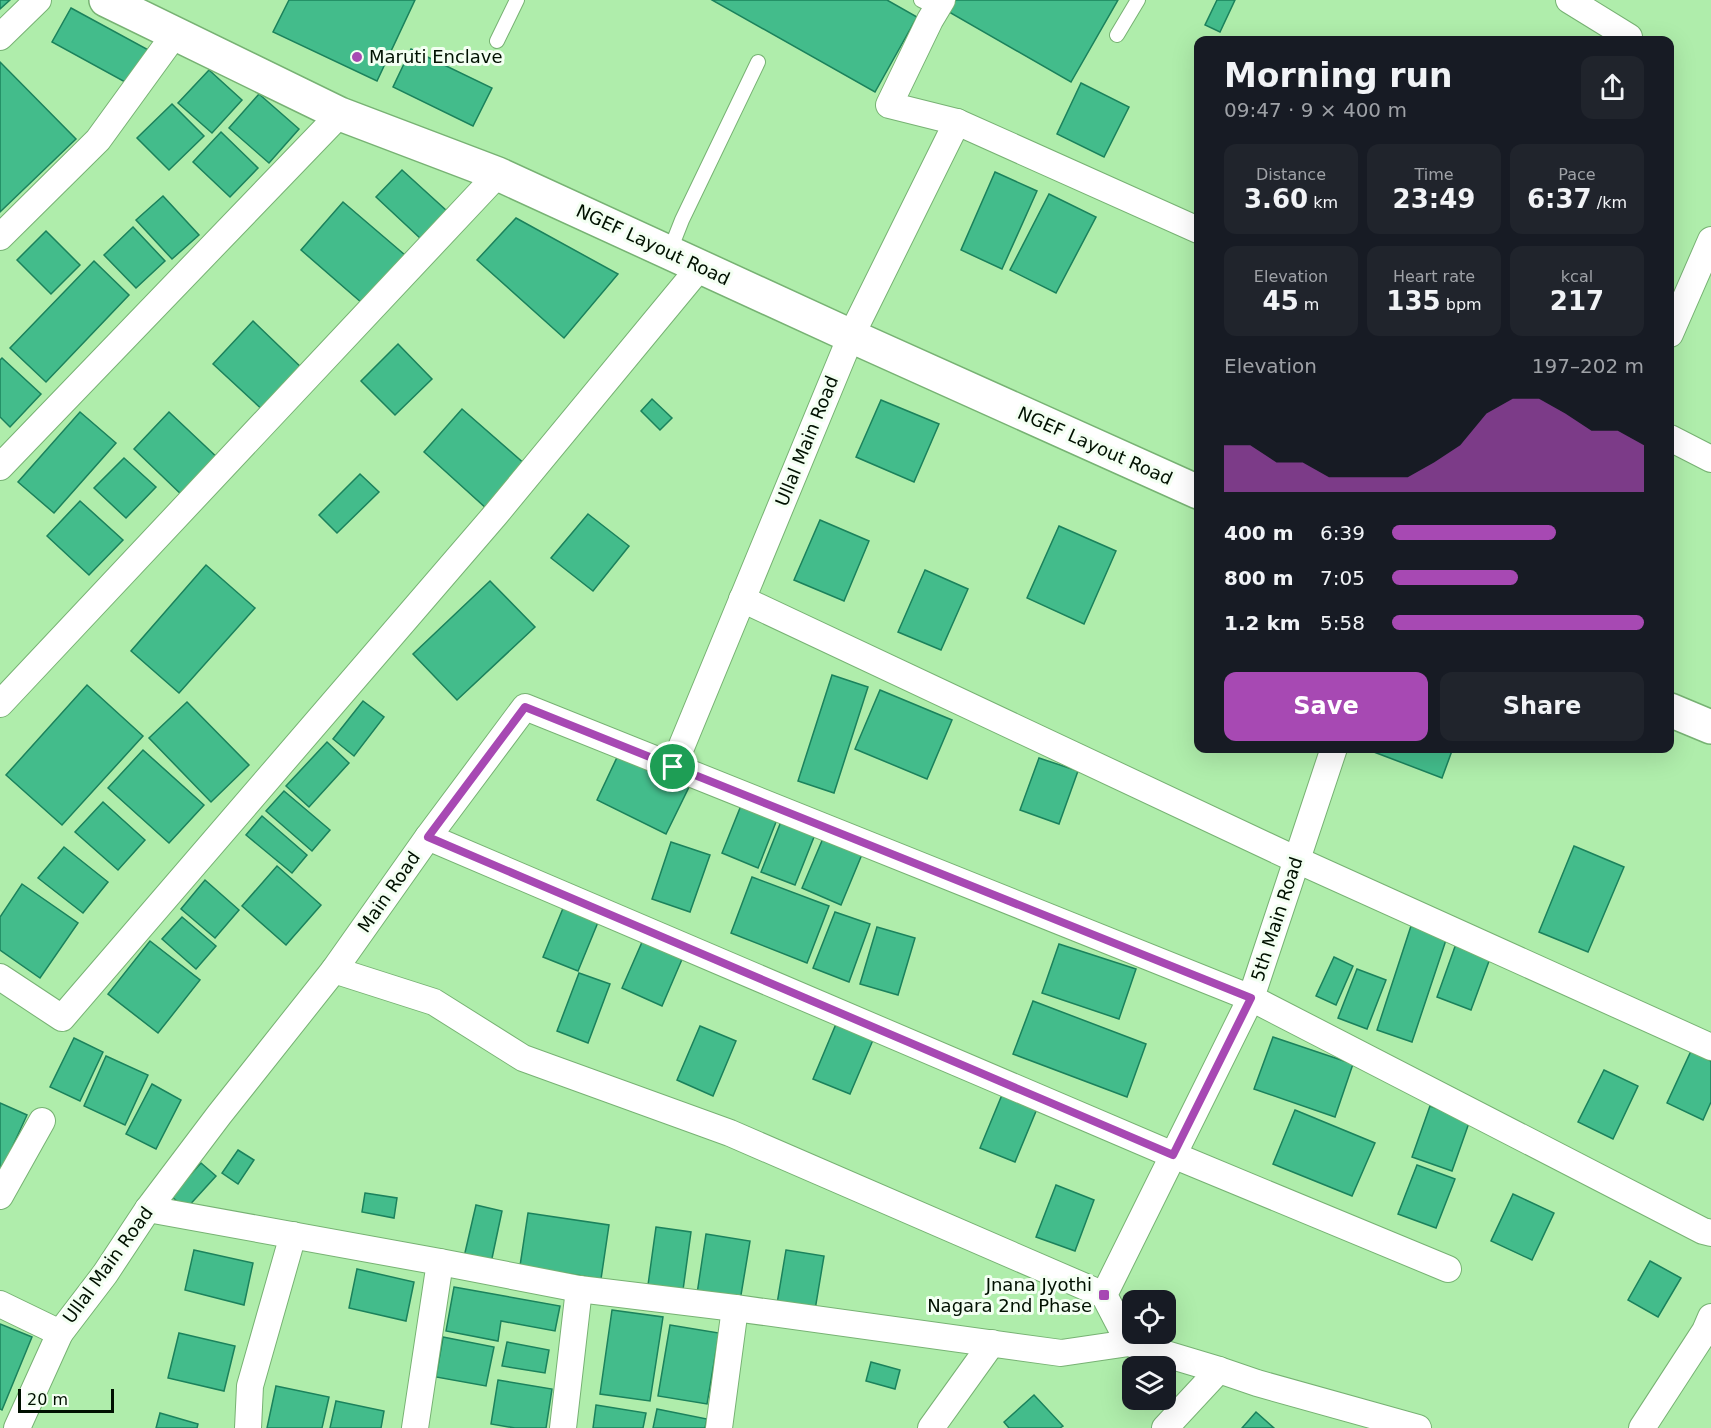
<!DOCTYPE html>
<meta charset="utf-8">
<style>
:root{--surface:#171b24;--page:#20242c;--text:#f1f3f6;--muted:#9ea1a6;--accent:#a749b3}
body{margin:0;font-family:"DejaVu Sans",sans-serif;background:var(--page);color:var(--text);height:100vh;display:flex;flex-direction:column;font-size:22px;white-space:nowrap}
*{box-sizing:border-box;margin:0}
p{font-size:20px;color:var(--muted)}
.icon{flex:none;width:33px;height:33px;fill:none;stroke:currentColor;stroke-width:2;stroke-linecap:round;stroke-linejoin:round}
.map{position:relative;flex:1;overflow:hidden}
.panel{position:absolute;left:1194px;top:36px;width:480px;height:717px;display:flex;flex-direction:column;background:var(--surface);border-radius:12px;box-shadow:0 6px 24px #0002}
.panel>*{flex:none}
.fabs{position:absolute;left:1122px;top:1290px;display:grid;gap:12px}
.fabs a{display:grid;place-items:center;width:54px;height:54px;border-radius:12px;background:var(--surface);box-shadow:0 6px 24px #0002;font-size:30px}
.scale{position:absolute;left:18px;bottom:15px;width:96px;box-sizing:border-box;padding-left:6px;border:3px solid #001000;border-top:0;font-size:16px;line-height:21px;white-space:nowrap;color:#001000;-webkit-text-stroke:4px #f3fff2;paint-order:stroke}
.pin{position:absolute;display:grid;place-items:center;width:51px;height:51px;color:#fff;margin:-26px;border:3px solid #fff;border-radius:50%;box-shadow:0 2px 6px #0007}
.round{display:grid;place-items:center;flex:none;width:63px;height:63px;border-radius:12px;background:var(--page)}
.summary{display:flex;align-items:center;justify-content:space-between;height:102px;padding:0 30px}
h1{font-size:33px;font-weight:600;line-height:45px}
.stats{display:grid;grid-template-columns:repeat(3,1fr);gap:9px;height:102px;padding:6px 30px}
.stats div{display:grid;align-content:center;border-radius:12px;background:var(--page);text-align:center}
.stats b{font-size:26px;font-weight:600}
.stats small{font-size:16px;font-weight:400}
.stats p{font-size:16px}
.chart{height:168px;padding:12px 30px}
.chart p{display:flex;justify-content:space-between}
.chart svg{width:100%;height:108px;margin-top:6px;fill:var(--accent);opacity:.7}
.button{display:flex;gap:12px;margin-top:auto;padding:12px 30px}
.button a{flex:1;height:69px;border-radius:12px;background:var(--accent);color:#fff;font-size:24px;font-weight:600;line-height:69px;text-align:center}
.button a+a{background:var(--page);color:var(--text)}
ul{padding:0 30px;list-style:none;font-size:20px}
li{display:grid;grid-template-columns:96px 72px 1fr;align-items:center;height:45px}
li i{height:15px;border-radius:8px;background:var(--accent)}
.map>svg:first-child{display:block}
.building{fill:#43bc8b;stroke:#1b825c;stroke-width:1.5}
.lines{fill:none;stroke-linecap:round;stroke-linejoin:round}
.lane-casing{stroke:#77b273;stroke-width:16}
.street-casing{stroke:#77b273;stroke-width:28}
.secondary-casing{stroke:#77b273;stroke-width:36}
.lane{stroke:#fff;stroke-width:14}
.street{stroke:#fff;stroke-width:26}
.secondary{stroke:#fff;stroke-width:33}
.route-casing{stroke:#fff;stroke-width:12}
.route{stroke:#a749b3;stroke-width:8}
.poi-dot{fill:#a749b3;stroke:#f3fff2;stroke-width:2}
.labels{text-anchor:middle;stroke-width:6;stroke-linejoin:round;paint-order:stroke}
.poi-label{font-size:18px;fill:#001000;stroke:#f3fff2;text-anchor:start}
.street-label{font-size:18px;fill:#001000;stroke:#f3fff2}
</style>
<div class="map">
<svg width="1711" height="1428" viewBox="0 0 1711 1428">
<rect width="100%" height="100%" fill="#afedab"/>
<g class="building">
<polygon points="0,0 10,0 0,9"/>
<polygon points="289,0 415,0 377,81 273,32"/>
<polygon points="712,0 887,0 917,17 875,92"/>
<polygon points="955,0 1118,0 1071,82 949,12"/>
<polygon points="1217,0 1235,0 1220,32 1205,25"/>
<polygon points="71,8 154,53 136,88 52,42"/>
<polygon points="411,49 492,88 473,126 393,87"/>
<polygon points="0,62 76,139 0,212"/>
<polygon points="209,70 242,100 212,133 178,103"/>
<polygon points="1081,83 1129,107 1104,157 1057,134"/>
<polygon points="259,94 299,129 269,163 229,128"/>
<polygon points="172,104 204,136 169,170 137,138"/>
<polygon points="221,132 258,168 230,197 193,162"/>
<polygon points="402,170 447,211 421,239 376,197"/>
<polygon points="995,172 1037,191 1002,269 961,250"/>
<polygon points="1049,194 1096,217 1056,293 1010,270"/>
<polygon points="163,196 199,235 172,259 136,220"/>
<polygon points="343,202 405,255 362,303 301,250"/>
<polygon points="516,218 618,274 564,338 477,260"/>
<polygon points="133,227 165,261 136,288 104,255"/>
<polygon points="46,231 80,265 51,294 17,260"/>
<polygon points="94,261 129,295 46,382 10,348"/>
<polygon points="253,321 306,372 267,414 213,364"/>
<polygon points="398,344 432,379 395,415 361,381"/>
<polygon points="2,358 41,394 10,427 0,417 0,360"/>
<polygon points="652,399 672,418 660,430 641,411"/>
<polygon points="881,400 939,424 914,482 856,457"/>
<polygon points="462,409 526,465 487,509 424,452"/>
<polygon points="80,412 116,443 54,513 18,482"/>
<polygon points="169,412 222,462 186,499 134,449"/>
<polygon points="124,458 156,487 126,518 94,488"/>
<polygon points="360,474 379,492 337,533 319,515"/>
<polygon points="80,501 123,540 89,575 47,536"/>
<polygon points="588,514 629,546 593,591 551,558"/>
<polygon points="820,520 869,541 844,601 794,580"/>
<polygon points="1059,526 1116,551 1084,624 1027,598"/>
<polygon points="206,565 255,608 179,693 131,651"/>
<polygon points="925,570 968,589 941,650 898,632"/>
<polygon points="490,581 535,627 457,700 413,654"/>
<polygon points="832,675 868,687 834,793 798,781"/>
<polygon points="87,685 143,736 62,825 6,775"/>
<polygon points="880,690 952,720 927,779 855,749"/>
<polygon points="363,701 384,717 354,756 333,739"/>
<polygon points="187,702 249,765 211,802 149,738"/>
<polygon points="327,742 349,763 309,807 286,786"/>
<polygon points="1376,748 1453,748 1442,778 1374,752"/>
<polygon points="143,750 204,805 169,843 108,788"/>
<polygon points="620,751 690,785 666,834 597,800"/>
<polygon points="1039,758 1078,771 1059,824 1020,810"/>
<polygon points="284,791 330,830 312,851 266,811"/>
<polygon points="103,802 145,840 118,870 75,832"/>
<polygon points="742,803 778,817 758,868 722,853"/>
<polygon points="262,816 307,855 292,873 246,835"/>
<polygon points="782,819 816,832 795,885 761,872"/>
<polygon points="824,836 863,852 841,905 802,888"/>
<polygon points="671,842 710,855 690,912 652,899"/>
<polygon points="1574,846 1624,867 1588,952 1539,932"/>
<polygon points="64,847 108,882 83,913 38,878"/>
<polygon points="277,866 321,905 286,945 242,906"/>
<polygon points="752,877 829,906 807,963 731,933"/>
<polygon points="205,880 239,910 215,938 181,909"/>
<polygon points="22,884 78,923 40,978 0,950 0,917"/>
<polygon points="566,901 601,915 578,971 543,957"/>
<polygon points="835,912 870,924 849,982 813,968"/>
<polygon points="182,917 216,946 196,969 162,939"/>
<polygon points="1411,926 1447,937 1412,1042 1377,1030"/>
<polygon points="877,927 915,938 898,995 860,984"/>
<polygon points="646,933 686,950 662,1006 622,988"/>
<polygon points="150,941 200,980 158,1033 108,994"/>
<polygon points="1457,941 1492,953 1471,1010 1437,997"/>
<polygon points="1059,944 1136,969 1119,1019 1042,993"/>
<polygon points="1334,957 1353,966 1336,1005 1316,996"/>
<polygon points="1357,969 1386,980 1367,1029 1338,1018"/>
<polygon points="579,973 610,984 588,1043 557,1031"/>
<polygon points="1033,1001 1146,1044 1127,1097 1013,1054"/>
<polygon points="836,1024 873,1040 850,1094 813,1079"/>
<polygon points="700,1026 736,1041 713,1096 677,1080"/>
<polygon points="1273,1037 1353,1064 1335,1117 1254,1089"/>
<polygon points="74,1038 103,1052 80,1101 50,1087"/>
<polygon points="1691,1051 1711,1061 1711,1102 1703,1120 1667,1103"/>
<polygon points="106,1056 148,1075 125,1125 84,1106"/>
<polygon points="1604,1070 1638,1086 1613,1139 1578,1122"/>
<polygon points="152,1084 181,1100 156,1149 126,1134"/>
<polygon points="1004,1090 1039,1104 1015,1162 980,1148"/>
<polygon points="0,1103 27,1115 0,1174"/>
<polygon points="1430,1106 1470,1120 1452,1171 1412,1157"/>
<polygon points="1295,1110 1375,1143 1352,1196 1273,1164"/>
<polygon points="238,1150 254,1160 238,1184 222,1173"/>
<polygon points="201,1163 216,1176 186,1209 171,1196"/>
<polygon points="1417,1165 1455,1179 1436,1228 1398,1214"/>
<polygon points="1056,1185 1094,1200 1075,1251 1036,1237"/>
<polygon points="365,1193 397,1198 394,1218 362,1212"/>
<polygon points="1513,1194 1554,1213 1532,1260 1491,1241"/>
<polygon points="476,1205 502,1211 491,1263 464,1257"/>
<polygon points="528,1213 609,1225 601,1279 520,1266"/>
<polygon points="656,1227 691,1232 683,1290 648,1285"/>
<polygon points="706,1234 750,1241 740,1301 697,1294"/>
<polygon points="194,1250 253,1263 244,1305 185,1290"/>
<polygon points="786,1250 824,1256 815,1310 777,1304"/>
<polygon points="1650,1261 1681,1278 1658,1317 1628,1300"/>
<polygon points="357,1269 414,1282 406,1321 349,1308"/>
<polygon points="454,1287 560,1306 555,1331 501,1321 498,1341 446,1331"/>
<polygon points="612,1310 663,1317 650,1401 600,1394"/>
<polygon points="0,1324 32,1337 2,1410 0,1409"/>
<polygon points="670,1325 719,1333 707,1404 658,1396"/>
<polygon points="179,1333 235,1346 224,1391 168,1378"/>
<polygon points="443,1337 494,1347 486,1386 436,1377"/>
<polygon points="507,1342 549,1350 545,1373 502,1366"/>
<polygon points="871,1362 900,1370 895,1389 866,1381"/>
<polygon points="498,1380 552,1389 546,1428 515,1428 491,1424"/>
<polygon points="276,1386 329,1397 322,1428 267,1428"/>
<polygon points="1034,1395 1063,1426 1060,1428 1009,1428 1004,1422"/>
<polygon points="336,1401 384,1411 381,1428 330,1428"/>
<polygon points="596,1405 646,1413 643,1428 593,1428"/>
<polygon points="657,1409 707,1419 705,1428 653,1428"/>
<polygon points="1256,1412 1274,1428 1242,1428"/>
<polygon points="160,1413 198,1424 197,1428 156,1428"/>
</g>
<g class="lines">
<defs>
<g id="lane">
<polyline points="921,0 925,2 926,0"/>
<polyline points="1117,35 1138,0"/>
<polyline points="497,41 517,0"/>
<polyline points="669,253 682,220 758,62"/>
</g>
<g id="street">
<polyline points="942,0 930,20 889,105 957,122 1198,230"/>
<polyline points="1569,0 1629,37 1627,40"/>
<polyline points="0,37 38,0"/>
<polyline points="0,237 98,140 175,34"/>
<polyline points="1670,334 1711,240"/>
<polyline points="1670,438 1711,459"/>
<polyline points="0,467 340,114"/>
<polyline points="742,599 1297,860 1711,1047"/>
<polyline points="0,704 498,174"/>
<polyline points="673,767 851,336 957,122"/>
<polyline points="428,837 1173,1155 1448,1269"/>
<polyline points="334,970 434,1002 523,1058 730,1133 1104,1295"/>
<polyline points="0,977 62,1018 496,514 700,267"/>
<polyline points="0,1196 42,1121"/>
<polyline points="148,1209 440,1262 579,1289 735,1308 1061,1353 1129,1343 1219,1370 1257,1383 1418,1428"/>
<polyline points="0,1304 60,1333"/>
<polyline points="1129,1343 1104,1295 1251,998 1334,748"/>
<polyline points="17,1428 60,1333 105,1274 148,1209 219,1115 334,970 428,837 525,707 1251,998 1703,1231 1711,1233"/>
<polyline points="248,1428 250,1386 293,1235"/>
<polyline points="415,1428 440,1262"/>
<polyline points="563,1428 579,1289"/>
<polyline points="719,1428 735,1308"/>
<polyline points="931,1428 992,1343"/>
<polyline points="1165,1428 1219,1370"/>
<polyline points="1642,1428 1705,1331 1711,1317"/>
</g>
<g id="secondary">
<polyline points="106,0 340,114 498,174 851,336 1198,492"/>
<polyline points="1670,710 1711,727"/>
</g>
</defs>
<use href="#lane" class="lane-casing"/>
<use href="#street" class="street-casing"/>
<use href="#secondary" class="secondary-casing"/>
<use href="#lane" class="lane"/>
<use href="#street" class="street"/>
<use href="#secondary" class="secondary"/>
</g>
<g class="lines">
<defs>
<polygon id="route" points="525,707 1251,998 1173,1155 428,837"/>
</defs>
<use href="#route" class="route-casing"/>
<use href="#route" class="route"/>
</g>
<g class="poi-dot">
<circle cx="357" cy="57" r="6"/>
<rect x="1098" y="1289" width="12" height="12" rx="3"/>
</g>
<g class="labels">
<g class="poi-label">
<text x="369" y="63">Maruti Enclave</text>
<text x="1092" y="1291" text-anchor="end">Jnana Jyothi<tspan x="1092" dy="21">Nagara 2nd Phase</tspan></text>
</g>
<g class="street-label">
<text transform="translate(653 245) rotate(25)" y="6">NGEF Layout Road</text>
<text transform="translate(807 441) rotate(-68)" y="6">Ullal Main Road</text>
<text transform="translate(1095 446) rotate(24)" y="6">NGEF Layout Road</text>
<text transform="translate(389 892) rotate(-55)" y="6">Main Road</text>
<text transform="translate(1277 919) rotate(-72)" y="6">5th Main Road</text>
<text transform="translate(108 1265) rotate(-54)" y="6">Ullal Main Road</text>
</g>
</g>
</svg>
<div class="fabs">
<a><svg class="icon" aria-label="locate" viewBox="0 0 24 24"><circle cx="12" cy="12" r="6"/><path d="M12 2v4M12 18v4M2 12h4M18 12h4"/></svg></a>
<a><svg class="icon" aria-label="layers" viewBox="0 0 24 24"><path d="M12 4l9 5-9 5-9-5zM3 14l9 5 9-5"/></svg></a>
</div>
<div class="scale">20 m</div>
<div class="pin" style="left:673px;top:767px;background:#1e9e55"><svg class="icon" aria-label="arrive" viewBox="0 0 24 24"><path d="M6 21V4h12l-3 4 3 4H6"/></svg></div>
<section class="panel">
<div class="summary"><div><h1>Morning run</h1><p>09:47 · 9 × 400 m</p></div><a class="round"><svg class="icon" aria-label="share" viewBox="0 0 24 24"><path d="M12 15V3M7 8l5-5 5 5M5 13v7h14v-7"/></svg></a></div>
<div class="stats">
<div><p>Distance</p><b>3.60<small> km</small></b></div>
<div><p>Time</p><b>23:49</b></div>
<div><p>Pace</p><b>6:37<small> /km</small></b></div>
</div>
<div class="stats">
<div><p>Elevation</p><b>45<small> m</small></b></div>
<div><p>Heart rate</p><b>135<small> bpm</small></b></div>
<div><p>kcal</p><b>217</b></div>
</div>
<div class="chart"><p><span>Elevation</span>197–202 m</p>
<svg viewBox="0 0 160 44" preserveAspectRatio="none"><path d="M0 44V25L10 25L20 32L30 32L40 38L50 38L60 38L70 38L80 32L90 25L100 12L110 6L120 6L130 12L140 19L150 19L160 25V44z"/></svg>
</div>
<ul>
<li><b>400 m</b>6:39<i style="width:65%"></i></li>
<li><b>800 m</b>7:05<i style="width:50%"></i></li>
<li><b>1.2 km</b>5:58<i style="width:100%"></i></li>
</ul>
<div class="button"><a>Save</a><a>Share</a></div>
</section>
</div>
